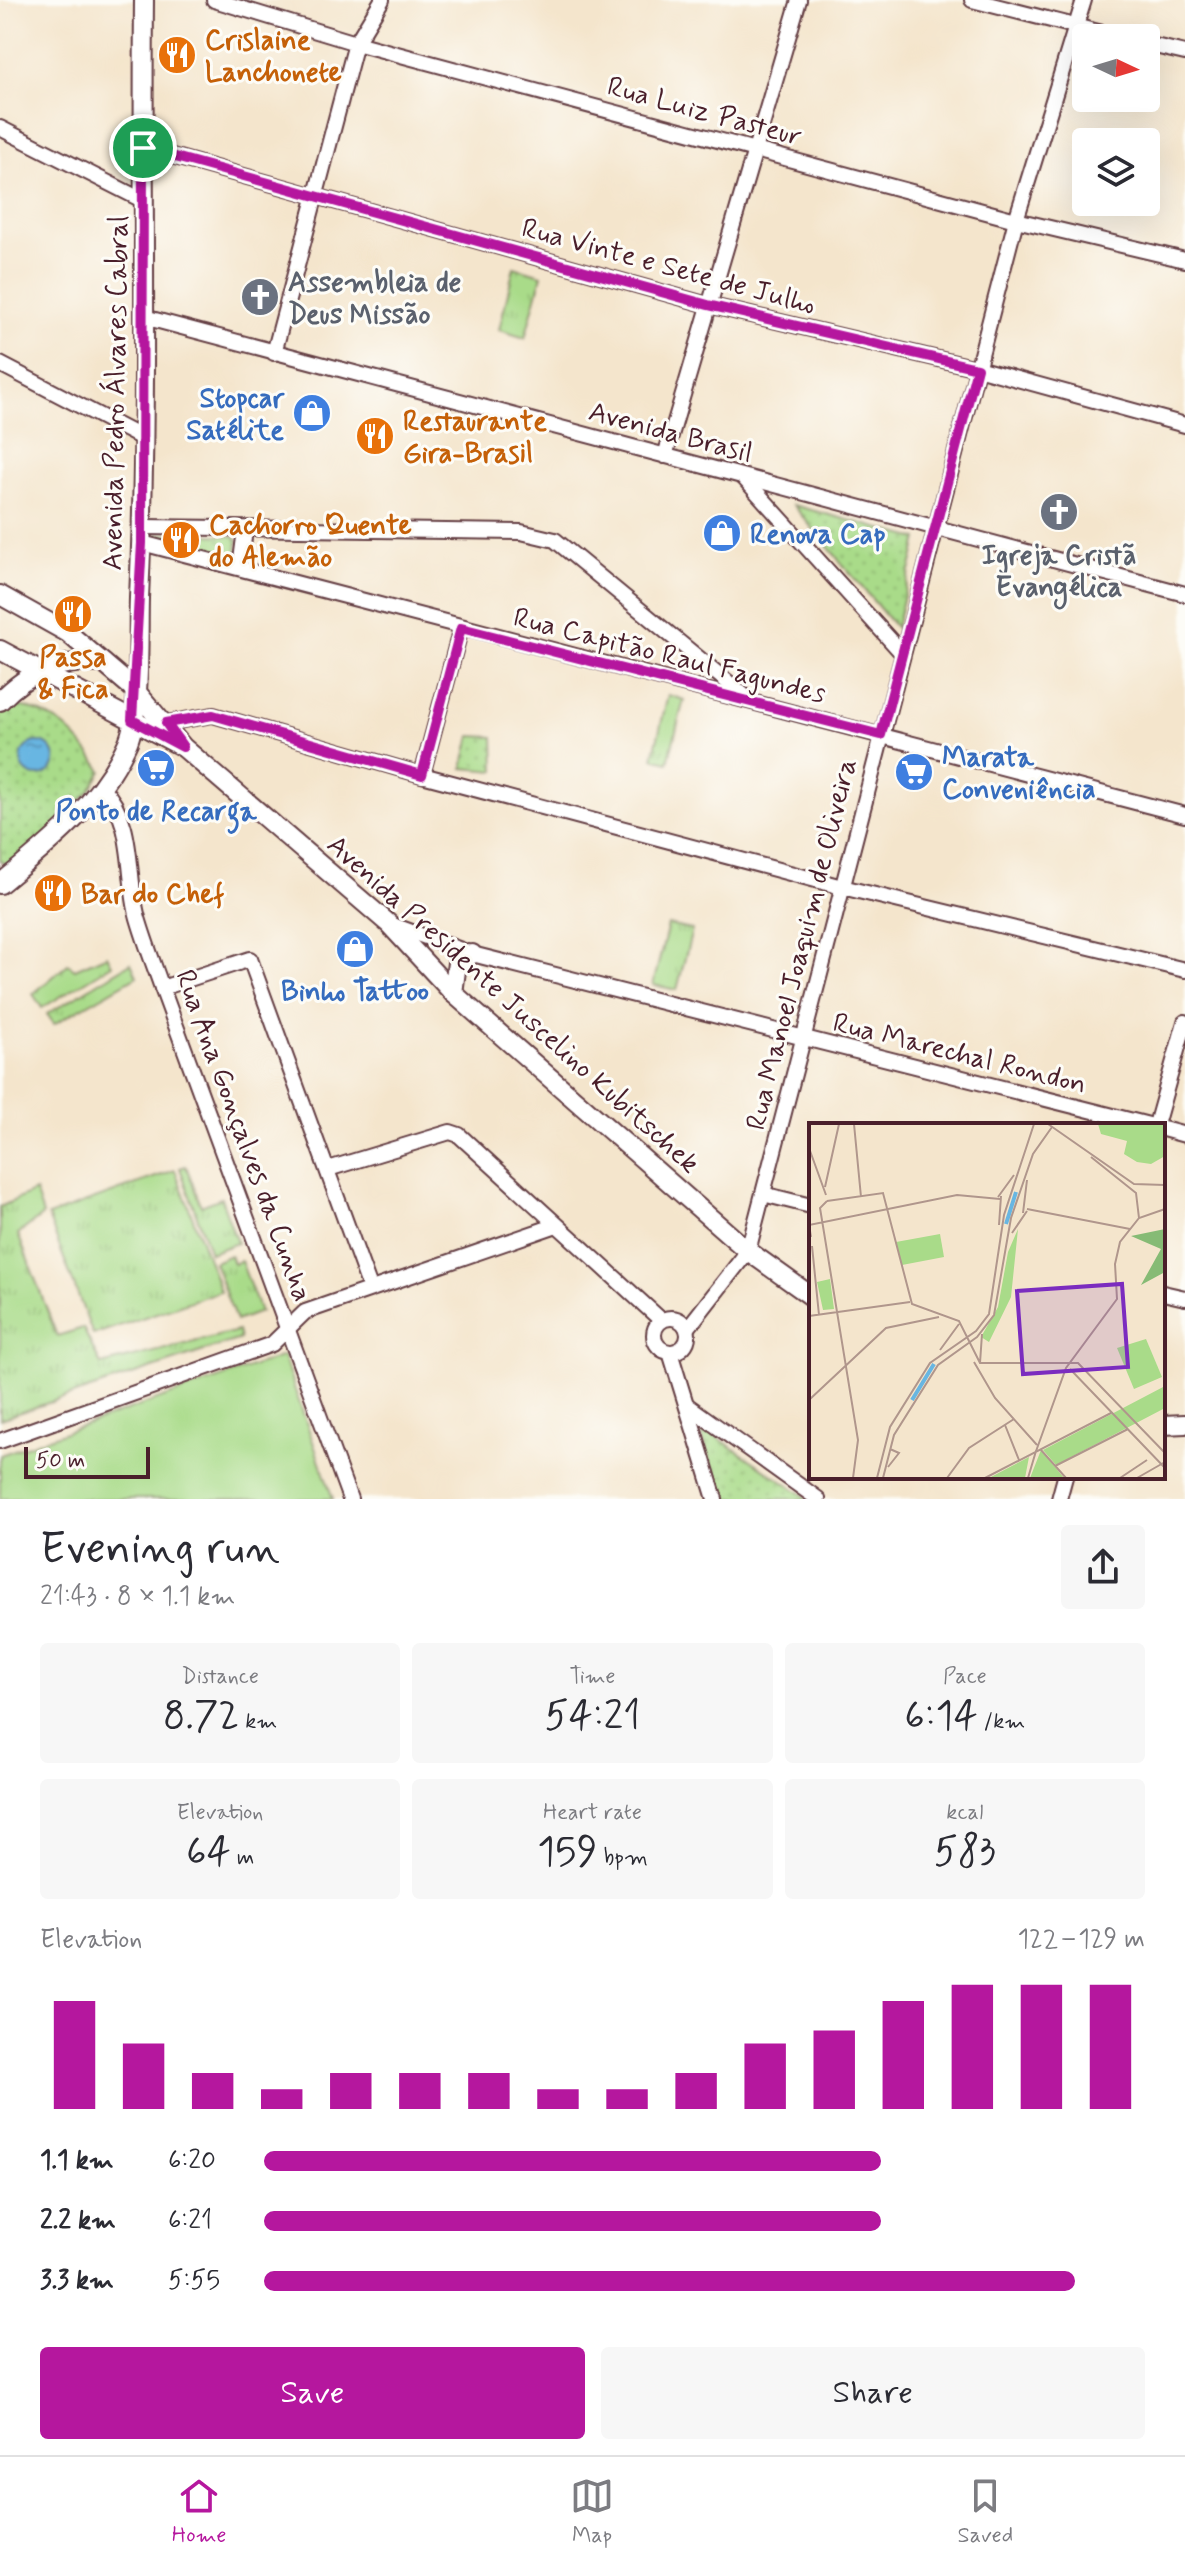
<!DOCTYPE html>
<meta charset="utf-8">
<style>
:root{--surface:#fff;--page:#f7f7f7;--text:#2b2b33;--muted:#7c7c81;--line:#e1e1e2;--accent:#b5179e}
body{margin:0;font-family:Mynerve,sans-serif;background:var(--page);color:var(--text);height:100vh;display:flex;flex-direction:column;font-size:30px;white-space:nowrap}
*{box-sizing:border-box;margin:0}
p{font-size:26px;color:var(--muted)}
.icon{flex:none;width:44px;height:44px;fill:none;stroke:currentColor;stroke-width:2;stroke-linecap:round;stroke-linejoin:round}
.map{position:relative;height:1499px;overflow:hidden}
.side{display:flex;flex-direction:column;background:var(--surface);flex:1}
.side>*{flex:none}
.needle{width:52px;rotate:94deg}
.buttons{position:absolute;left:1072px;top:24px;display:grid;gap:16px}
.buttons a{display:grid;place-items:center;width:88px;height:88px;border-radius:8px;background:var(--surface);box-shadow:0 8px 32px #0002;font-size:40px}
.scale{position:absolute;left:24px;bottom:20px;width:126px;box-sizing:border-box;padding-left:8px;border:4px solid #4a1f2b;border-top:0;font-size:22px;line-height:28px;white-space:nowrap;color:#4a1f2b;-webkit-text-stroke:6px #fdfcf7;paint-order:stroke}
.pin{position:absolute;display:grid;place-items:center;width:68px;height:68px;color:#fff;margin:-34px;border:4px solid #fff;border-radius:50%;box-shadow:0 2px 8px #0007}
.round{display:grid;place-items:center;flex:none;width:84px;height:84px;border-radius:8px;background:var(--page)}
.headline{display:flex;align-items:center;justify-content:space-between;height:136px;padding:0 40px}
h1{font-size:44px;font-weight:600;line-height:60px}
.metrics{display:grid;grid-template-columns:repeat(3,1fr);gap:12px;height:136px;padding:8px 40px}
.metrics div{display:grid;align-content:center;border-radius:8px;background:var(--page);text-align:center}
.metrics b{font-size:40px;font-weight:600}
.metrics small{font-size:22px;font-weight:400}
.metrics p{font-size:22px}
.chart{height:224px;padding:16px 40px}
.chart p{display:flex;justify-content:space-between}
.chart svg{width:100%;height:144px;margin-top:8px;stroke:var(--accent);stroke-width:6}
.button{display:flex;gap:16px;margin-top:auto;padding:16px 40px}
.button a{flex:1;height:92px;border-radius:8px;background:var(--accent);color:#fff;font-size:32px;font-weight:600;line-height:92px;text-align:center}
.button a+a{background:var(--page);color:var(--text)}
ul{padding:0 40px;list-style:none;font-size:26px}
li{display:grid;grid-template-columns:128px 96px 1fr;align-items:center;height:60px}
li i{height:20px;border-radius:10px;background:var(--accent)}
.tab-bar{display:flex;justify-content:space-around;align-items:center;height:112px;border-top:2px solid var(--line);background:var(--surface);font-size:22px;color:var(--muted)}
.tab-bar a{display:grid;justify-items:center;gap:4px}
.tab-bar .selected{color:var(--accent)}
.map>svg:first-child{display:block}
.grass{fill:url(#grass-tufts);stroke:#7a7d5a;stroke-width:2}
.park{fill:url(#park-dots);stroke:#7a7d5a;stroke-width:2}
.pitch{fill:#a9db89;stroke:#7a7d5a;stroke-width:2}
.water{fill:url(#water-ripples);stroke:#596a86;stroke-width:2}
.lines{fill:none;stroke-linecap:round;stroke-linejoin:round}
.street-casing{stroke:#643d43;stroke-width:18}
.secondary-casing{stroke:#643d43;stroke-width:22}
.street{stroke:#fff;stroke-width:14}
.secondary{stroke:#fff;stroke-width:18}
.route-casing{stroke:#fff;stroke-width:16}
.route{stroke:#b5179e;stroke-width:10}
.labels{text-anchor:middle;stroke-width:6;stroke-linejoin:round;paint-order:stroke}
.food-label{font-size:28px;font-weight:bold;fill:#c56008;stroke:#fdfcf7;text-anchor:start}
.street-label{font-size:28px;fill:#4a1f2b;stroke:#fdfcf7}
.worship-label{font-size:28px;font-weight:bold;fill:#5b616d;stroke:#fdfcf7;text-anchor:start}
.shop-label{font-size:28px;font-weight:bold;fill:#366cbe;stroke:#fdfcf7;text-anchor:start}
.inset-river{fill:none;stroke:#68b6e2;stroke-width:4}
.inset-road{fill:none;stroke:#b0968c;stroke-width:2}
.view{fill:#7b2cbf;fill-opacity:0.15;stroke:#7b2cbf;stroke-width:4}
.inset-edge{fill:none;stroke:#4a1f2b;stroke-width:4}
</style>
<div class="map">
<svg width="1185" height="1499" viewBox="0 0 1185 1499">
<defs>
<pattern id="grass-tufts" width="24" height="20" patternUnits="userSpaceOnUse" patternTransform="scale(2)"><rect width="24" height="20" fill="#a9db89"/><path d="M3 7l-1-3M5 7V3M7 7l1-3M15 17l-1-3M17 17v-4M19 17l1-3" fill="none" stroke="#93bc76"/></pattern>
<pattern id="park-dots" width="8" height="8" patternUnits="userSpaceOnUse" patternTransform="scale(2)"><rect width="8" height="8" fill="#a9db89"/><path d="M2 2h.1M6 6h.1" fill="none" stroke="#93bc76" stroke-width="1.8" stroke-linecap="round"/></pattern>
<pattern id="water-ripples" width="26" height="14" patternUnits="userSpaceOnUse" patternTransform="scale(2)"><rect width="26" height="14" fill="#68b6e2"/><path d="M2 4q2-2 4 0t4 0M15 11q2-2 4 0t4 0" fill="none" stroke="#5893b7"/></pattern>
</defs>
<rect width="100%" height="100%" fill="#fdfcf7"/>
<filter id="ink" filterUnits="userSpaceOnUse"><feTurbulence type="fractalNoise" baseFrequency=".0125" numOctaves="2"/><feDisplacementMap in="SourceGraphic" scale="16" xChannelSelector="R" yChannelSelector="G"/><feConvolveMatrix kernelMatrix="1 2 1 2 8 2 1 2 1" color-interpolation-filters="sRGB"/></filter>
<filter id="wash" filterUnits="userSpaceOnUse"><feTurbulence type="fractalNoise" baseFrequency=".006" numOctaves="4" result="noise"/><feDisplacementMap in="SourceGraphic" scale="32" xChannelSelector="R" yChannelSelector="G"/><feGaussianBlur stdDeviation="1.8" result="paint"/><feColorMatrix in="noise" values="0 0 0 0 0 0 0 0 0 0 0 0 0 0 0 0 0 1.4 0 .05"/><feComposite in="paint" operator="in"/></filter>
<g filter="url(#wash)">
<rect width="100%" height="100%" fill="#f4e5cc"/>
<g class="grass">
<polygon points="514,267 542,275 525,338 499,330"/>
<polygon points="668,695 684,700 668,762 653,758"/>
<polygon points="668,925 692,930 677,990 653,985"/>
<polygon points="107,955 112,965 42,1008 33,994 68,964 75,969"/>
<polygon points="131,963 137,976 54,1024 47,1014"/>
<polygon points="186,1166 201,1206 221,1198 237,1243 210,1253 180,1168"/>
<polygon points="175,1170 220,1291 93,1335 48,1216"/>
<polygon points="35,1191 43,1215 18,1234 57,1336 83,1328 101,1365 238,1331 240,1339 0,1419 0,1207"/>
<polygon points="230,1255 233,1264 241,1261 260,1312 236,1321 214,1262"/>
</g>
<g class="park">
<polygon points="793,505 918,539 896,628"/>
<polygon points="157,533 234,536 238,540 237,555 228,561 156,542"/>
<path d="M14,705c42,7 65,31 88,66l-13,21 -79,78 -10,-10v-149z"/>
<polygon points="471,736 494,737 495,771 463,768"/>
<polygon points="699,1425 809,1499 721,1499"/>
</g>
<polygon class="pitch" points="283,1356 333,1499 0,1499 0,1455"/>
<circle class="water" cx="38" cy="759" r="17"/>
</g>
<g filter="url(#ink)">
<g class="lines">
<defs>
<g id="street">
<polyline points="214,0 356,43 1016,220 1185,260"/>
<polyline points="972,0 1122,38"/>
<polyline points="1146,44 1185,53"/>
<polyline points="0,128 144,201"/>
<polyline points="143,148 708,305 977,368 1185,425"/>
<polyline points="144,317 1185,594"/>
<polyline points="274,353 356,43 382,0"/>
<polyline points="0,364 142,438"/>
<polyline points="665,456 799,0"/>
<polyline points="743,477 902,653"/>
<polyline points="142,527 521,532 555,540 747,698"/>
<polyline points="142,543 1185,815"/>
<polyline points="240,568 245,530"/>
<polyline points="166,723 213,715 422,775 842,887 1185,970"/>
<polyline points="422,775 461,628"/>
<path d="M102,788c34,33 24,88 36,130 7,24 16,47 24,70l188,511"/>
<polyline points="390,924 472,954 1149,1125"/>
<polyline points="162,988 250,959 370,1288"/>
<polyline points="1156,1125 1185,1022"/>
<polyline points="1163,1129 1185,1135"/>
<polyline points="328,1169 450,1132 459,1135 661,1320"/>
<polyline points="763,1194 811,1206"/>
<polyline points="1163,1293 1185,1298"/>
<circle cx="671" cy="1335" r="17"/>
<polyline points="687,1329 748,1251 1016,220 1084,0"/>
<polyline points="670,1352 715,1499"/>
<polyline points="687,1405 818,1499"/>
<polyline points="0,1441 272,1344 305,1312 554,1226"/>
<polyline points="1059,1499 1065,1477"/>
</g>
<g id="secondary">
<polyline points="0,595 68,633 135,690 183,747 389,924 453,993 748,1251 811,1296"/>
<polyline points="0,650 181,746"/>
<path d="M0,701c31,-32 59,-41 103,-38"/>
<path d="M0,884c50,-41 101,-81 128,-142 13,-31 10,-108 11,-144 9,-199 3,-399 5,-598"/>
<polyline points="453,993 457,963 472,954"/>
<polyline points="1163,1425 1185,1424"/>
</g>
</defs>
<use href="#street" class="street-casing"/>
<use href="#secondary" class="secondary-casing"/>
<use href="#street" class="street"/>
<use href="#secondary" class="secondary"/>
</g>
</g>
<g class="lines" filter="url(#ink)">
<defs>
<polygon id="route" points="143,148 708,305 977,368 881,735 461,628 422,775 213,715 166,723 183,747 132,720 142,543"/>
</defs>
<use href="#route" class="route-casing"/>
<use href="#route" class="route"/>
</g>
<defs>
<symbol id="restaurant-disc" viewBox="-11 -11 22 22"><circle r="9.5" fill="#e8710a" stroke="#fdfcf7"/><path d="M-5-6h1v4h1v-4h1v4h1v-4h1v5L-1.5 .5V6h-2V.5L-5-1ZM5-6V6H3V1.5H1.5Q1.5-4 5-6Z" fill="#fff"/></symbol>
<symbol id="church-disc" viewBox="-11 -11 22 22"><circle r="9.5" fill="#6b7280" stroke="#fdfcf7"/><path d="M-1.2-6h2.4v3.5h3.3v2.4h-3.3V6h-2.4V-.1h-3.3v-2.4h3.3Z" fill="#fff"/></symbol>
<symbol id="shop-disc" viewBox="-11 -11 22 22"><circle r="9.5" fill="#3f7fe0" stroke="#fdfcf7"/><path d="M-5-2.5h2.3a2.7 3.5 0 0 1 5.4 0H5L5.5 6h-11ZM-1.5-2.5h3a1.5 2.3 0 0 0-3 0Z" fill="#fff"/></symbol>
<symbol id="supermarket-disc" viewBox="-11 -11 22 22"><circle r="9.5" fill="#3f7fe0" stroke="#fdfcf7"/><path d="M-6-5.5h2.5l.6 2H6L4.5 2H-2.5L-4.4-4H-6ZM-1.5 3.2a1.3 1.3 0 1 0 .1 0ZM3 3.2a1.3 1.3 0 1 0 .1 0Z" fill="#fff"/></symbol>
</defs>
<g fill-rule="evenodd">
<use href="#restaurant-disc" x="155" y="33" width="44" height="44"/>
<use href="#church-disc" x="238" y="275" width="44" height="44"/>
<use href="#shop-disc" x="290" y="391" width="44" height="44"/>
<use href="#restaurant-disc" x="353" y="414" width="44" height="44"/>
<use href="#church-disc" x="1037" y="490" width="44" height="44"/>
<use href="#shop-disc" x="700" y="511" width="44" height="44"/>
<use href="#restaurant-disc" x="159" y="518" width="44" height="44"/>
<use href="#restaurant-disc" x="51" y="592" width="44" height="44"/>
<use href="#supermarket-disc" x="134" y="746" width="44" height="44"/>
<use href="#supermarket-disc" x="892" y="750" width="44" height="44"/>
<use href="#restaurant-disc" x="31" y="871" width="44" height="44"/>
<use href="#shop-disc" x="333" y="927" width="44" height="44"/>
</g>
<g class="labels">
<g class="food-label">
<text x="205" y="49">Crislaine<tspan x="205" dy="32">Lanchonete</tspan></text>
<text x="403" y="430">Restaurante<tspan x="403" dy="32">Gira-Brasil</tspan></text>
<text x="209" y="534">Cachorro Quente<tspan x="209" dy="32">do Alemão</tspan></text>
<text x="73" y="666" text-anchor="middle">Passa<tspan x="73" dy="32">&amp; Fica</tspan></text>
<text x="81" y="903">Bar do Chef</text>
</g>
<g class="street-label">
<text transform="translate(705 110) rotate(15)" y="10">Rua Luiz Pasteur</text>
<text transform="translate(669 265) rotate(15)" y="10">Rua Vinte e Sete de Julho</text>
<text transform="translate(114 393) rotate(-89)" y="10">Avenida Pedro Álvares Cabral</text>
<text transform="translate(671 431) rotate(15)" y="10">Avenida Brasil</text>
<text transform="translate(670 654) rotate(14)" y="10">Rua Capitão Raul Fagundes</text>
<text transform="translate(800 944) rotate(-76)" y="10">Rua Manoel Joaquim de Oliveira</text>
<text transform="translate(514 1003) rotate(42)" y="10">Avenida Presidente Juscelino Kubitschek</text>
<text transform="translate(960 1052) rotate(14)" y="10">Rua Marechal Rondon</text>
<text transform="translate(245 1135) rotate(70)" y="10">Rua Ana Gonçalves da Cunha</text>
</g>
<g class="worship-label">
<text x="288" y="291">Assembleia de<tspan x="288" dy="32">Deus Missão</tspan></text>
<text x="1059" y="564" text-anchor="middle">Igreja Cristã<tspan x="1059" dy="32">Evangélica</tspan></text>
</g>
<g class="shop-label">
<text x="284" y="407" text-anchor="end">Stopcar<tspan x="284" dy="32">Satélite</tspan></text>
<text x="750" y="543">Renova Cap</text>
<text x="942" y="766">Marata<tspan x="942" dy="32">Conveniência</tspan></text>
<text x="156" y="820" text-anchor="middle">Ponto de Recarga</text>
<text x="355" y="1000" text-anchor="middle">Binho Tattoo</text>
</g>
</g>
<g transform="translate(809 1123)">
<rect width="356" height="356" fill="#f4e5cc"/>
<path d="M289,1h67v32l-14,8 -14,-2 -13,-8 3,-13 -26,-7zM209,106l-7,68 -22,45 -8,-5 17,-30 10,-55zM356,263v22l-109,57 -13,-15zM232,327l23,28h-34zM220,334l-4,21h-36z" fill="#a9db89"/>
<path d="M356,106v43l-24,13 20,-36 -30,-13z" fill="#86bb75"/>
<path d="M131,111l4,23 -42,8 -6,-23z" fill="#a9db89"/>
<path d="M21,156l4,30 -11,1 -6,-28z" fill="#a9db89"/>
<path d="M337,216l16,38 -28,12 -17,-41z" fill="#a9db89"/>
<path class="inset-river" d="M197,101l10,-32M103,277l22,-36"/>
<path class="inset-road" d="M45,1l7,73M239,1l86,60 31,1M0,25l17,47M282,34l45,36 3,25M16,64l14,-63M189,74l16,-22M18,78l56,-8 29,111 47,17 21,42h98l87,90M18,78l-7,7 38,232 -5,38M218,86l103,20M214,90l4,-33M190,102l2,-29M203,110l15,-22M2,114l-2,-12 148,-30 43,4M0,119v32M3,123l7,69M0,193l101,-14M131,227l19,-26M165,239l21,36 42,47M171,240l2,-29M261,246l95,99M0,277l77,-72 53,-11M196,302l14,35M232,327l25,28M226,331l31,-86 51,-69 -2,-35 5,-22 19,-24 26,-9M246,343l73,-37M79,344l11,-14 -9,-4M68,355l13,-51 40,-64 46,-32 13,-17 15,-99 30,-91M74,355l11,-43 44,-70 39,-28 17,-22 17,-97 22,-64 19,-27M138,355l22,-30 45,-29M176,355l126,-65M219,355l8,-27M311,355l27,-18M328,355l28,-16"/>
<path class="view" d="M313,161l6,83 -105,7 -6,-83z"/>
<rect width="356" height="356" class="inset-edge"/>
</g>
</svg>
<div class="buttons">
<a><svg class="needle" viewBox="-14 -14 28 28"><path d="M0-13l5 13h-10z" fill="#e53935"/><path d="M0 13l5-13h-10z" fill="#7c7c81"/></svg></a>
<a><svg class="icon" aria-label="layers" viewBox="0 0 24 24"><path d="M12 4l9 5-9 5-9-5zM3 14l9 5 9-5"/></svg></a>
</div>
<div class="scale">50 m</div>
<div class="pin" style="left:143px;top:148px;background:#1e9e55"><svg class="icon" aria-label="arrive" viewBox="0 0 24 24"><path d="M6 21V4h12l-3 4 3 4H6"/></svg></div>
</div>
<section class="side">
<div class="headline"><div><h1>Evening run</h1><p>21:43 · 8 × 1.1 km</p></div><a class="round"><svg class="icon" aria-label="share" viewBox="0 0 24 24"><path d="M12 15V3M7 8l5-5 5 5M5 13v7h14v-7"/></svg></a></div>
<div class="metrics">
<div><p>Distance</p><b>8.72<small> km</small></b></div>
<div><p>Time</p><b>54:21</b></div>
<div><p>Pace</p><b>6:14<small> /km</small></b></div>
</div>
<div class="metrics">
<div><p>Elevation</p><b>64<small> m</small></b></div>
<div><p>Heart rate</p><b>159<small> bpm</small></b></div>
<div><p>kcal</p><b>583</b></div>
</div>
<div class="chart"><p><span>Elevation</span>122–129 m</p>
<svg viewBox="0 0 160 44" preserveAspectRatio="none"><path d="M5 44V11M15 44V24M25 44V33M35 44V38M45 44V33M55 44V33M65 44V33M75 44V38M85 44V38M95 44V33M105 44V24M115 44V20M125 44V11M135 44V6M145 44V6M155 44V6"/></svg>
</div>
<ul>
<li><b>1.1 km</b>6:20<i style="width:70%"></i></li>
<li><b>2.2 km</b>6:21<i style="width:70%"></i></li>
<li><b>3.3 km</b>5:55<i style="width:92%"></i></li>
</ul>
<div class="button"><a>Save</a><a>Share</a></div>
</section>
<nav class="tab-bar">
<a class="selected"><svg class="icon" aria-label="home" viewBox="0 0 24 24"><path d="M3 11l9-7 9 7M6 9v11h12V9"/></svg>Home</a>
<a><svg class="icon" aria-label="map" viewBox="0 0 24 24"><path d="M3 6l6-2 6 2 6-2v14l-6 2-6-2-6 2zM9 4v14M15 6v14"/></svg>Map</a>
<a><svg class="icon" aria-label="saved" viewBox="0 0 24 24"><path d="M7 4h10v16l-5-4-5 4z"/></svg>Saved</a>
</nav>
